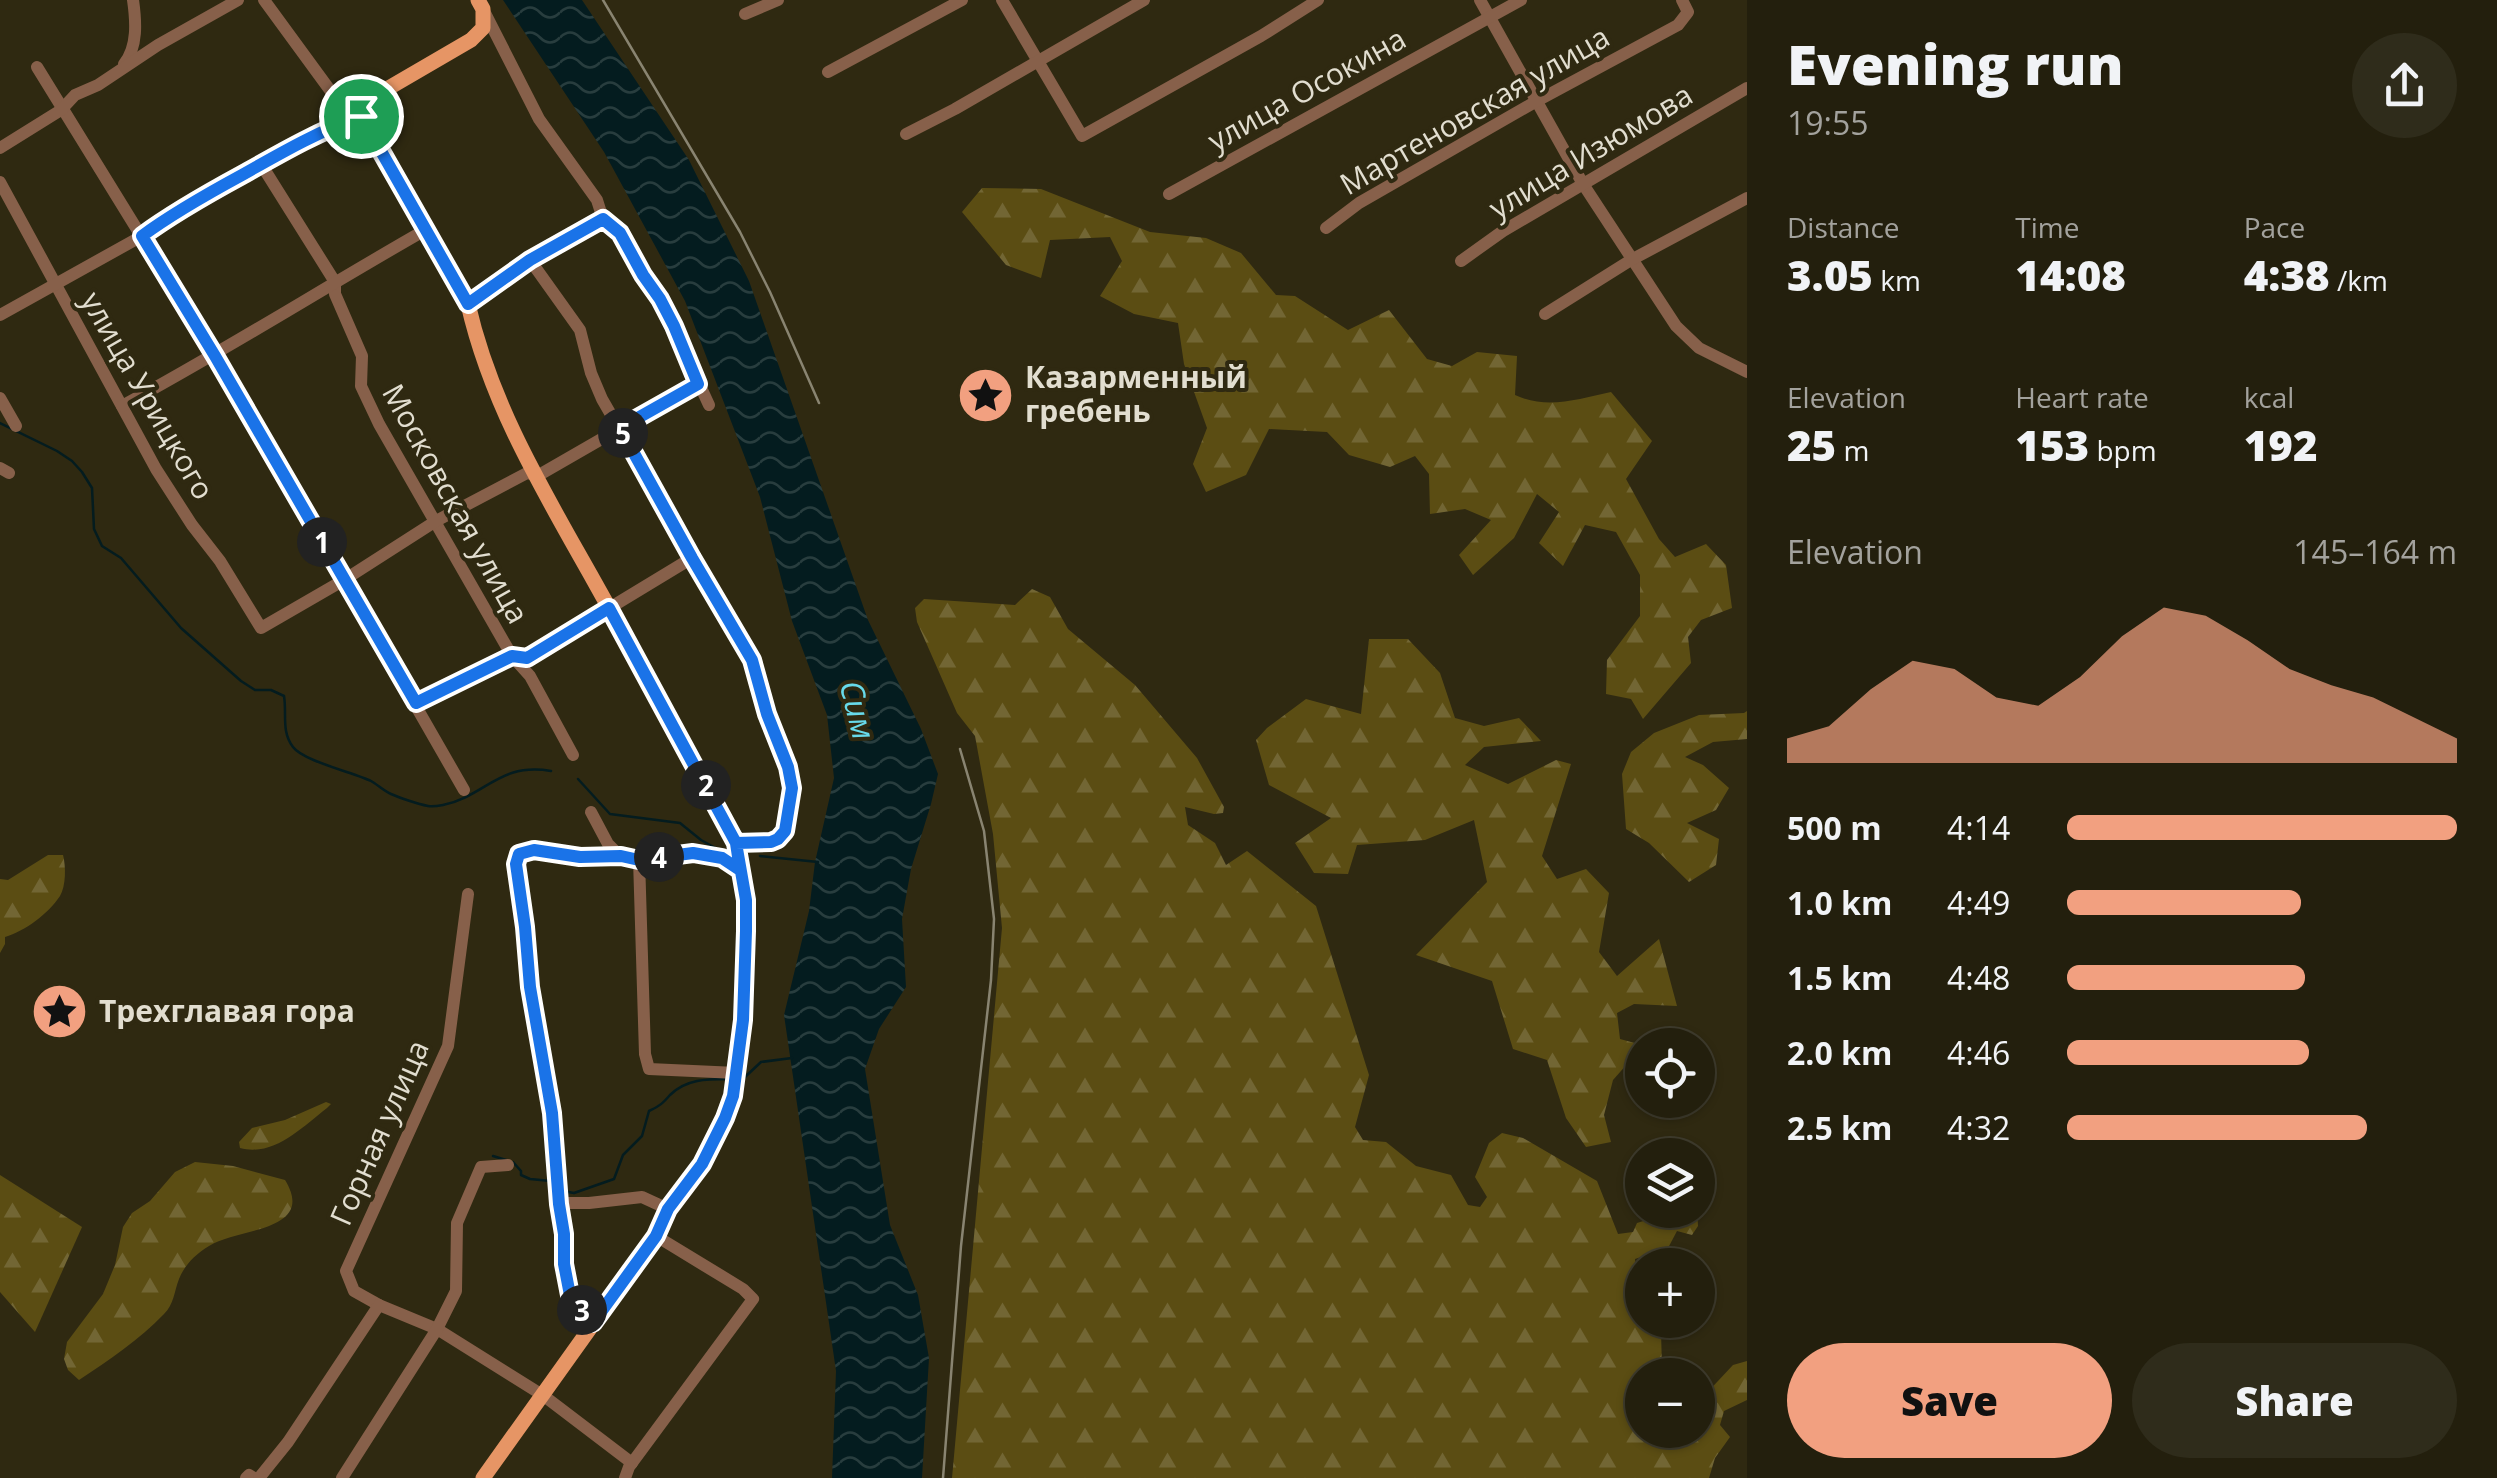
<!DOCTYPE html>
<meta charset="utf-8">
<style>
:root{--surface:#231f0d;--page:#2f2c1b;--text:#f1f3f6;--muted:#a3a29d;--line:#403d2e;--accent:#f2a080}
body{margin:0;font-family:"Open Sans",sans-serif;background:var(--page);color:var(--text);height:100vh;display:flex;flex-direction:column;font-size:38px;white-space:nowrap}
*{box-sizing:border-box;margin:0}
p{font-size:32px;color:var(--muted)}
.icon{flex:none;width:55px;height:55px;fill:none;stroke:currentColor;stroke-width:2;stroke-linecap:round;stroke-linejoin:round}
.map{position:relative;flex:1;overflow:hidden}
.sheet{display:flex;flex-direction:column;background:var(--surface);width:750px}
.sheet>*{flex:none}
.fabs{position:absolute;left:1625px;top:1028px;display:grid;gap:20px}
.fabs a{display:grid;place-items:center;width:90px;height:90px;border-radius:50%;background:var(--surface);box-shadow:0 2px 8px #0004,0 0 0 2px var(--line);font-size:50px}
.pin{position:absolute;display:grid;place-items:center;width:85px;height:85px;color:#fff;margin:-42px;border:5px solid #fff;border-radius:50%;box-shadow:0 2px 10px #0007}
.km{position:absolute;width:50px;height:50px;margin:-25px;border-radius:50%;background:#222;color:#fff;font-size:28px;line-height:50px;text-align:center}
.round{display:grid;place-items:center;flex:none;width:105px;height:105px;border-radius:52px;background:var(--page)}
.head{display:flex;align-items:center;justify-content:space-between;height:170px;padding:0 40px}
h1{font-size:55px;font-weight:800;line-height:75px}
.figures{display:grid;grid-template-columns:repeat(3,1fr);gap:15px;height:170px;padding:10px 40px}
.figures div{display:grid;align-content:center}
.figures b{font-size:42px;font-weight:800}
.figures small{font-size:28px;font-weight:400}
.figures p{font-size:28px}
.chart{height:280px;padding:20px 40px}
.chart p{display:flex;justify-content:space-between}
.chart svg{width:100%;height:180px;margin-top:10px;fill:var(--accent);opacity:.7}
.primary-button{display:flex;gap:20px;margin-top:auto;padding:20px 40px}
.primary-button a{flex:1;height:115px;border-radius:60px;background:var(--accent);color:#111;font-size:40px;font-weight:800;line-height:115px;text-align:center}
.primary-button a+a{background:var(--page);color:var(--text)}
ul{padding:0 40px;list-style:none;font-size:32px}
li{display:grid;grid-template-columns:160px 120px 1fr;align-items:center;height:75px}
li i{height:25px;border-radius:12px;background:var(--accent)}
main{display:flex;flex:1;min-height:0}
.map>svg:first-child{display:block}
.forest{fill:url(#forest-firs)}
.water{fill:url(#water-waves)}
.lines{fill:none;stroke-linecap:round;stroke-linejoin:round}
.stream{stroke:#041c1f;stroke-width:2.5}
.minor{stroke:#87604a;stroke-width:12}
.major{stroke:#e69565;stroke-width:15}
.rail{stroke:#898471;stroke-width:2.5}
.route-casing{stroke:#fff;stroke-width:20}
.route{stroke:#1a73e8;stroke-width:12}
.labels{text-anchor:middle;stroke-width:8;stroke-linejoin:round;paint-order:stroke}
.street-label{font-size:30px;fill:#e2ded0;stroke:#2f2911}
.poi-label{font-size:30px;font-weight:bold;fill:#e2ded0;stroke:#2f2911;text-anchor:start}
.water-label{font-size:32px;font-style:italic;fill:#67daea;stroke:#2f2911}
</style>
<main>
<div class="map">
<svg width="1747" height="1478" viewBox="0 0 1747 1478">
<defs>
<pattern id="forest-firs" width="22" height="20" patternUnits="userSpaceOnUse" patternTransform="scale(2.5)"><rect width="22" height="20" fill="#5b4d13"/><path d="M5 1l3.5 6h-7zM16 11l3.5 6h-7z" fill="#726634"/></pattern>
<pattern id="water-waves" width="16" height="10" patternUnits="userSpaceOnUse" patternTransform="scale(2.5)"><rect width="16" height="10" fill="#041c1f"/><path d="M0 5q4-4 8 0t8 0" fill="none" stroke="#283d3e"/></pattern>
</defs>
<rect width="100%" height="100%" fill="#2f2911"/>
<g class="forest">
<path d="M982,188l59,1 109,43 56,6 35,15 35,42 19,1 53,34 41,-20 38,49 25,7 25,-14 40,4 -2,39c32,15 63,4 96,-3l41,49 -26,38 33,60 16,18 31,-13 20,21 6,43 -31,12 -13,17 3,26 -48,56 -12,-20 -25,-5 1,-34 33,-44v-41l-24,-43 -31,-7 -22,41 -24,-23 20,-31 -22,-18 -23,44 -41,37 -14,-20 32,-35 -26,-11 -35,5 -1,-40 -14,-18 -25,11 -41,-12 -22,-23 -58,-3 -23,46 -40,17 -13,-28 14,-36 -23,-64 -6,-41 -44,-9 -34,-18 22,-35 -12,-24 -60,3 -9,38 -35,-13 -44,-53z"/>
<polygon points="1032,589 1050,597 1068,629 1135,685 1197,758 1224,807 1223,813 1214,814 1185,807 1188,825 1215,843 1226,865 1247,851 1316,906 1369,1075 1355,1127 1363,1140 1386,1142 1416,1166 1451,1175 1468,1205 1480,1207 1487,1197 1475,1177 1489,1143 1502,1133 1523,1138 1597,1181 1618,1234 1633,1232 1637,1223 1650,1219 1660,1221 1658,1210 1697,1210 1698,1226 1692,1235 1677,1231 1668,1248 1635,1259 1642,1320 1648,1320 1661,1331 1662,1369 1677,1375 1642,1375 1642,1430 1698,1430 1698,1399 1703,1397 1733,1365 1747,1361 1747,1400 1724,1411 1720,1425 1730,1437 1715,1458 1709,1478 952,1478 1002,928 993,834 975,736 957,713 917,622 915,608 924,599 1015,605"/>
<polygon points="1369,639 1408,639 1440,673 1455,718 1484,726 1519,718 1541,741 1484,747 1465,765 1508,784 1556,760 1571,764 1542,856 1557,879 1586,869 1609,893 1599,952 1617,976 1659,939 1677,1006 1634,1004 1617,1013 1620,1039 1642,1045 1642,1084 1640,1075 1628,1063 1613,1080 1604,1115 1611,1142 1586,1147 1566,1118 1547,1060 1513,1049 1492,981 1416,955 1487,882 1474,820 1425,840 1357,845 1348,874 1314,873 1295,843 1331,818 1269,785 1256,740 1267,728 1306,699 1361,714"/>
<polygon points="1747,711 1747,739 1713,742 1685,757 1703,765 1729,788 1716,810 1687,823 1719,839 1716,865 1689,882 1649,843 1626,829 1622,774 1631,752 1654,733 1699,715 1744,713"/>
<path d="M48,855h15c3,11 3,31 -3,41 -12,18 -35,35 -55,41v7l-5,9v-74l8,1z"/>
<path d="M326,1102l5,2 -4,4c-26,20 -53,49 -87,40l-1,-6 13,-14 33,-8z"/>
<path d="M195,1162l38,4 52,14c32,52 -48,48 -76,66 -13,8 -24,18 -30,33 -5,13 -5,25 -15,35 -25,26 -55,46 -85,66l-11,-10 -4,-11 3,-17 36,-48 12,-29 8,-38 9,-14 18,-12 25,-29z"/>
<polygon points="0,1175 82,1227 35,1332 0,1292"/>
</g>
<polygon class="water" points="503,0 582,0 689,160 749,281 868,620 921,729 938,774 931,804 911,869 902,919 906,987 879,1029 865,1069 890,1225 918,1295 929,1358 922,1478 832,1478 836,1371 784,1015 809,911 815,862 834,778 827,715 792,621 760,497 685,301 604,152"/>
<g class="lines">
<g class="stream">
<path d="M0,423l57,28 15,10 10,11 10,16 2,41 8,17 19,12 60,70 60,53 14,9h16l13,6c3,18 -3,35 9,51 10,14 62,26 78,34 7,4 13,10 20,13 9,4 27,10 37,12 5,1 10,0 15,-1 43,-9 56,-43 108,-34"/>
<polyline points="578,779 610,814 680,823 701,840 721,851"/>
<polyline points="760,856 818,862"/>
<polyline points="741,1078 745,1077 761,1062 792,1058"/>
<polyline points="493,1156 506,1160"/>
<polyline points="513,1162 521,1171 521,1175 530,1179 551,1181"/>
<path d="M563,1191l11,2 40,-14 9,-24 19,-19 7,-25c11,-5 14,-8 21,-16 16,-16 37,-16 58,-16"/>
</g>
<g class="minor">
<polyline points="264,0 343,108 361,116"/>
<polyline points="1002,0 1082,136 1261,36 1318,0"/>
<polyline points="1480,0 1583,184 1676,326 1699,348 1747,372"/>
<polyline points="484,11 539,119 597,200 603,219 620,233 643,275 660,299 709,405"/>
<polyline points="745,14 778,0"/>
<path d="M124,64c14,-17 12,-43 9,-64"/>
<polyline points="37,67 215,356 464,790"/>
<polyline points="828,72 962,0"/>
<polyline points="906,134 955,109 1144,0"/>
<polyline points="0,148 61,110 75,95 98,85 158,45 238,0"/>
<polyline points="261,164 335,282 335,294 362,356 361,386 379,424 512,656 530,676 573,755"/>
<polyline points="0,182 156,469 192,525 220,561 261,628 344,580 436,521 527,473 539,475 697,384"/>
<polyline points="1169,194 1521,0"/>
<polyline points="1326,228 1359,203 1535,102 1678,25 1688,12 1682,0"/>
<polyline points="530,260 580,330 591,373 602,399 752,660 767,714 788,767 792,788 785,831 778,839 771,842 735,843"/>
<polyline points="1461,261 1503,231 1747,88"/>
<polyline points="468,304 530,260 603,219"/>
<polyline points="1545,314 1631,260 1747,198"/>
<polyline points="0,315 142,236 172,214 261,164 327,128 361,116"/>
<polyline points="0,398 16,426"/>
<path d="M122,406c104,-56 203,-119 305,-177"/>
<polyline points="0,468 9,473"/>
<polyline points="416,703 512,656 527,658 692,558"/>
<polyline points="591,812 608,844 621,857"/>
<polyline points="639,859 645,1054 649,1069 737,1073"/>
<polyline points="559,1203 589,1203 642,1197 668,1209"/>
<polyline points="379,1305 354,1291 346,1271 448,1046 468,894"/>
<polyline points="593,1323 571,1295 564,1265 564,1234 559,1203 552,1113 530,987 525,927 516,864 519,854 534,850 579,857 621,857 639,859 693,853 722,858 740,871"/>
<polyline points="246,1478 249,1475 254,1478"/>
<polyline points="259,1478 288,1442 379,1305 437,1329 544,1396 632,1463"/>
<polyline points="342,1478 437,1329 456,1291 457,1223 481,1167 508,1165"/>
<polyline points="625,1478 629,1467 753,1299 743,1289 656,1236"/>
</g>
<path class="major" d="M478,0l5,9v19l-12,12 -91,53 -9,7 -10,16 107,188c23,101 76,188 126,277 45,80 89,161 132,242l13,31 6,46 -2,120 -6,53 -12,46 -23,45 -34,45 -12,27 -173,242"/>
<g class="rail">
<polyline points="603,0 740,232 770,292 819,403"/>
<polyline points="943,1478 961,1246 991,980 994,919 984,831 960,749"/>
</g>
</g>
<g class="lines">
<defs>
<path id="route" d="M361,116c-42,15 -80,37 -119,59 -35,19 -69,38 -100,61l73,120 201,347 96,-47 15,2 82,-50 127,235 10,57v31l-3,89 -10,76 -8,22 -23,46 -34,45 -12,27 -63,87 -23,-28 -6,-31v-30l-5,-30 -7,-91 -22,-126 -5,-60 -9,-63 3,-10 15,-4 46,7 41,-1 18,4 54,-7 29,5 18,12 -4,-27 35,-1 7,-3 7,-8 7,-43 -4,-21 -21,-53 -15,-54 -60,-102 -72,-130 78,-44 -24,-58 -14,-27 -17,-24 -23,-42 -17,-14 -73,41 -62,44 -107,-188"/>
</defs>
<use href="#route" class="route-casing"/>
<use href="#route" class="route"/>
</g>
<defs>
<symbol id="sight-disc" viewBox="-11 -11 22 22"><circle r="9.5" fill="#f2a080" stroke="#2f2911"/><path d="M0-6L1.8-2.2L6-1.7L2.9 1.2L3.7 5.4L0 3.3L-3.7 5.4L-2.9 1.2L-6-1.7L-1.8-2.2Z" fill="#111"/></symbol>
</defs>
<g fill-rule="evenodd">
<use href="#sight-disc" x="954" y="364" width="63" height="63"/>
<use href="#sight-disc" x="28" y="980" width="63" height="63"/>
</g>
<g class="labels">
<g class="street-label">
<text transform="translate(1307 90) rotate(-29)" y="10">улица Осокина</text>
<text transform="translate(1475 111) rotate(-30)" y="10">Мартеновская улица</text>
<text transform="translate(1591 152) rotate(-31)" y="10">улица Изюмова</text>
<text transform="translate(147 396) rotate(60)" y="10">улица Урицкого</text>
<text transform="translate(455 504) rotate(61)" y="10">Московская улица</text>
<text transform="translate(380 1133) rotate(-66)" y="10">Горная улица</text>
</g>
<g class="poi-label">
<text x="1025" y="388">Казарменный<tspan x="1025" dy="34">гребень</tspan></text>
<text x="99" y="1022">Трехглавая гора</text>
</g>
<g class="water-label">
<text transform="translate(857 710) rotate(76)" y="11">Сим</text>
</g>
</g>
</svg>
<div class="fabs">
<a><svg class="icon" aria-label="locate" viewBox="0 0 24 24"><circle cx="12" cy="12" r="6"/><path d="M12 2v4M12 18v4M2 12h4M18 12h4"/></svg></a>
<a><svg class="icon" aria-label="layers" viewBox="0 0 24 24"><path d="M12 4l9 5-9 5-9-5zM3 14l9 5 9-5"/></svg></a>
<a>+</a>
<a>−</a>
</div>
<div class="pin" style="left:361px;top:116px;background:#1e9e55"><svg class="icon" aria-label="arrive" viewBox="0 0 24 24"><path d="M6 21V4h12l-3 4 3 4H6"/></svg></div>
<b class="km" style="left:322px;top:542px">1</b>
<b class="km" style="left:706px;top:785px">2</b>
<b class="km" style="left:582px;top:1310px">3</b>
<b class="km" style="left:659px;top:857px">4</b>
<b class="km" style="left:623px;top:433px">5</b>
</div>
<section class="sheet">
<div class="head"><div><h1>Evening run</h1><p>19:55</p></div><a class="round"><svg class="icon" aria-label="share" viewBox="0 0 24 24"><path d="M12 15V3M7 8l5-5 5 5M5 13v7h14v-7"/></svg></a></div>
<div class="figures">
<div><p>Distance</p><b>3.05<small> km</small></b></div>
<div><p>Time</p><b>14:08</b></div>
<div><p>Pace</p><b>4:38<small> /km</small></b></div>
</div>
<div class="figures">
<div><p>Elevation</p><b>25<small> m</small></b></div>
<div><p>Heart rate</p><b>153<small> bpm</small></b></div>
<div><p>kcal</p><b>192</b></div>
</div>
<div class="chart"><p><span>Elevation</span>145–164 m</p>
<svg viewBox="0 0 160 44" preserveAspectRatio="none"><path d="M0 44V38L10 35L20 26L30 19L40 21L50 28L60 30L70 23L80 13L90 6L100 8L110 14L120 21L130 25L140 28L150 33L160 38V44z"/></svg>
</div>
<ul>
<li><b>500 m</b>4:14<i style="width:100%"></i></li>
<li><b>1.0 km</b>4:49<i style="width:60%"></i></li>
<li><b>1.5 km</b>4:48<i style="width:61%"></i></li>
<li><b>2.0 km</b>4:46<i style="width:62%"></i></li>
<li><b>2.5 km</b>4:32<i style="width:77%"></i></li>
</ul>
<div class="primary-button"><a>Save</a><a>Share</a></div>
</section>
</main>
